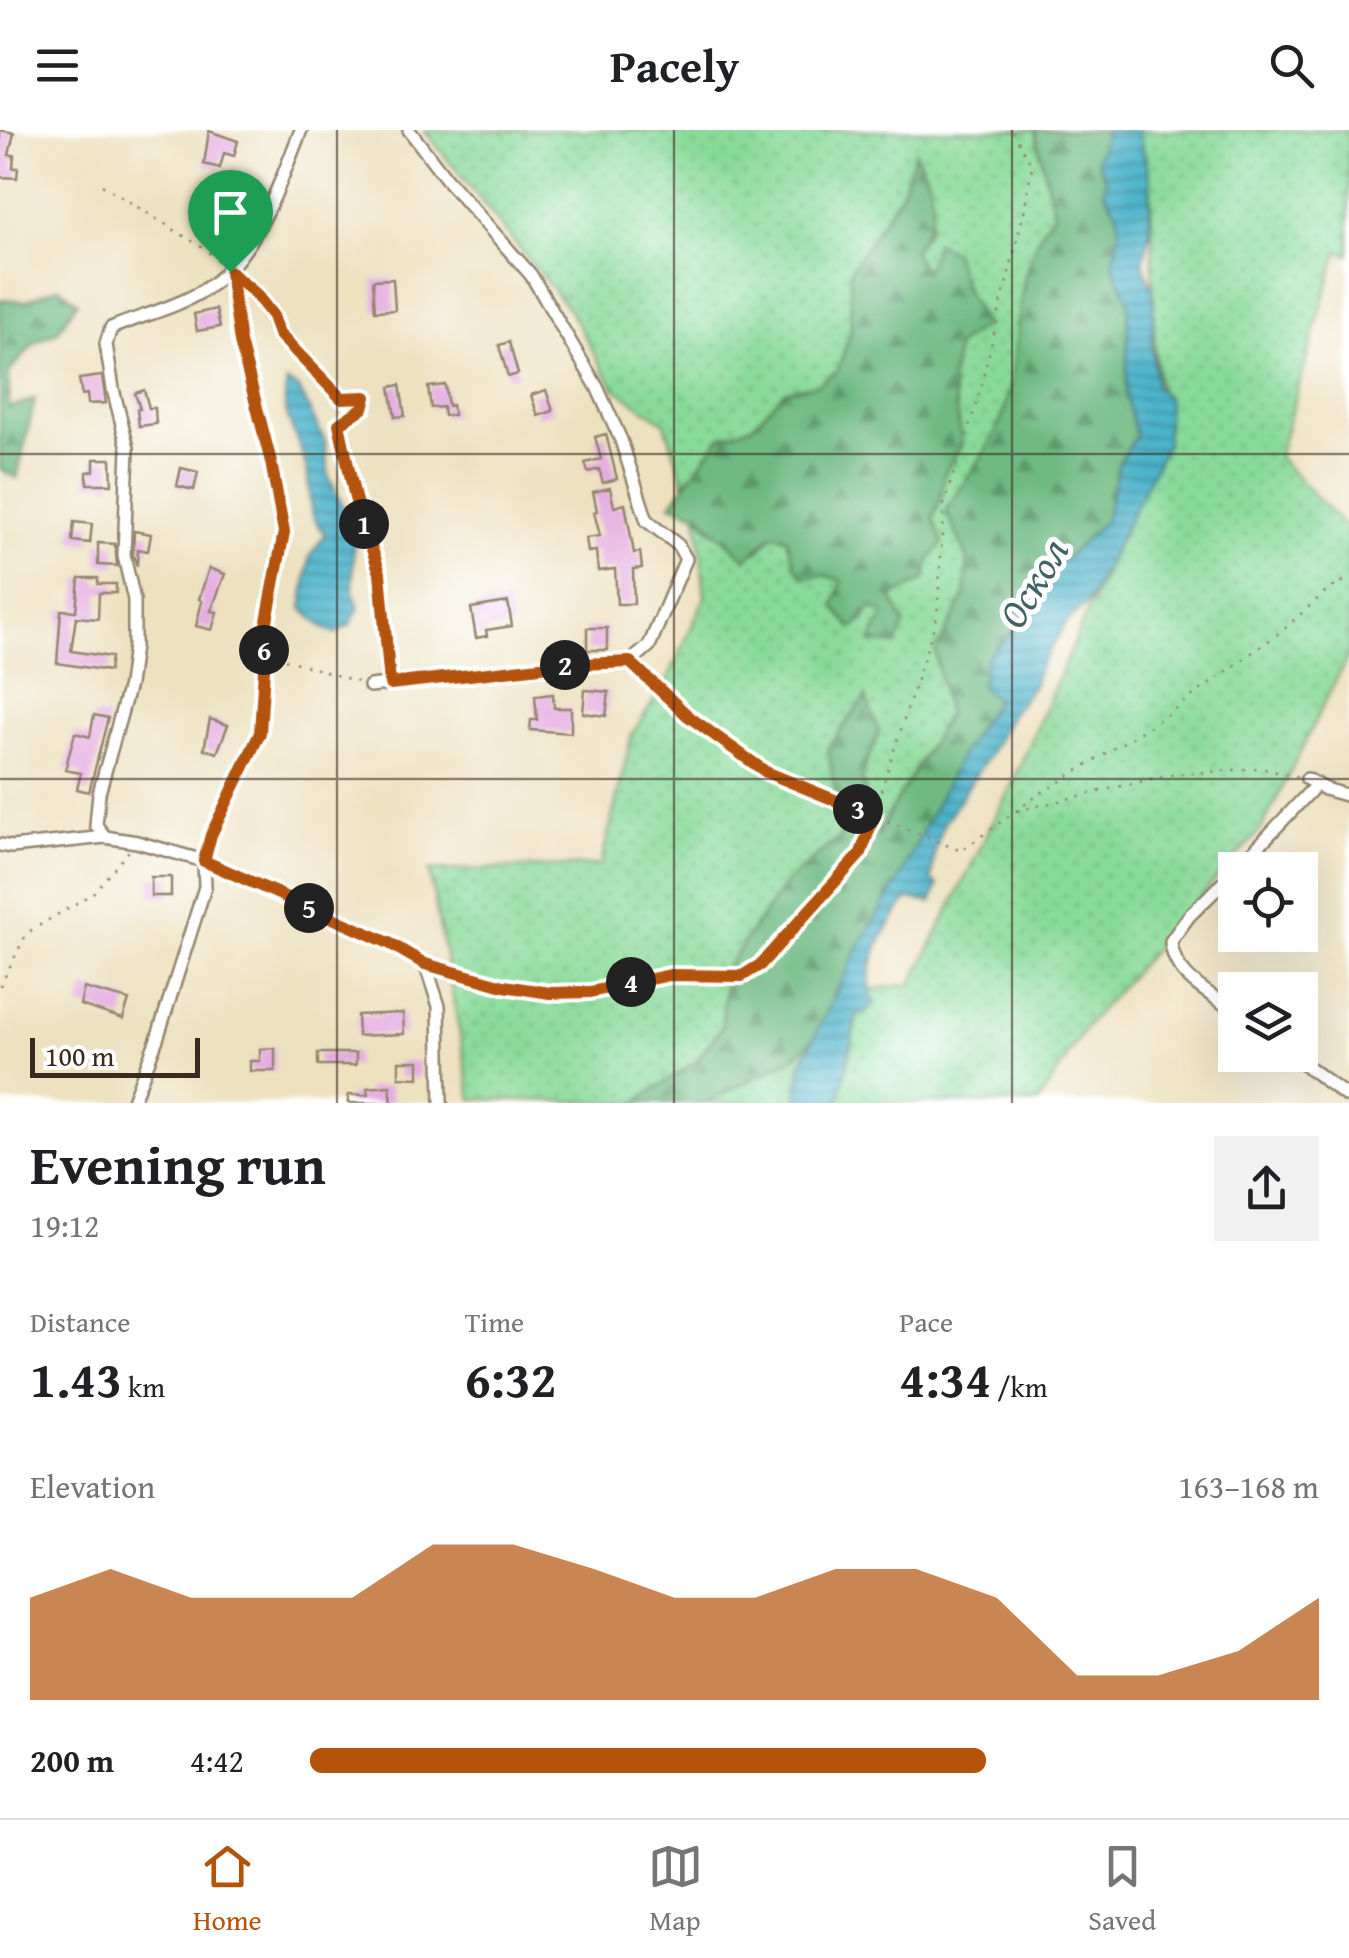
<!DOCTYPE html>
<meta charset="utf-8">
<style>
:root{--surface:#fff;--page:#f2f2f2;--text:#202124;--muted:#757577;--line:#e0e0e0;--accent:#b45309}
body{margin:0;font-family:"Gentium Book Plus",serif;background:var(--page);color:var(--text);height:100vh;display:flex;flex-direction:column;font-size:38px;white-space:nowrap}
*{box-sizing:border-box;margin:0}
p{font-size:32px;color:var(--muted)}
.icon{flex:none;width:55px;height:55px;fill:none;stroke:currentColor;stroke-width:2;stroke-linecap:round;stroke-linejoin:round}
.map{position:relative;height:973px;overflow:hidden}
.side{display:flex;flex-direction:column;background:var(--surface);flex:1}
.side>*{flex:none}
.tools{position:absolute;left:1218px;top:722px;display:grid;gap:20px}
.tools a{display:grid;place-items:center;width:100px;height:100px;border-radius:0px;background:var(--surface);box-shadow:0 10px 40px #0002;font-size:50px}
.scale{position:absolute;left:30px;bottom:25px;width:170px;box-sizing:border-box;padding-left:10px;border:5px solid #3b2a1e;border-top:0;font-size:28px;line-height:35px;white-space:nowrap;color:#3b2a1e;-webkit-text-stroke:8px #fff;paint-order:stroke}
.pin{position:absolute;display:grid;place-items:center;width:85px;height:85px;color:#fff;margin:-102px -42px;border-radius:50% 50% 50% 0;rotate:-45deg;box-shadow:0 0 10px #0007}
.pin .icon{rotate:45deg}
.km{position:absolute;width:50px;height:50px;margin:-25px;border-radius:50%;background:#222;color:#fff;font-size:28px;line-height:50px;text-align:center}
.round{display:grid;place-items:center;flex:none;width:105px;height:105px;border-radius:0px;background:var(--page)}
.summary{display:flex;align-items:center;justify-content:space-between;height:170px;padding:0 30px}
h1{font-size:55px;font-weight:800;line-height:75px}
.stats{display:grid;grid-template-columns:repeat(3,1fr);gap:15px;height:170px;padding:10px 30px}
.stats div{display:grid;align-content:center}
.stats b{font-size:50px;font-weight:800}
.stats small{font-size:28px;font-weight:400}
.stats p{font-size:28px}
.chart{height:280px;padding:20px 30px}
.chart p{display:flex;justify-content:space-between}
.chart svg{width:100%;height:180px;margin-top:10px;fill:var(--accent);opacity:.7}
ul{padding:0 30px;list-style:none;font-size:32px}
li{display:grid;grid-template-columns:160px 120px 1fr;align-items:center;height:75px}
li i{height:25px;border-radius:12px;background:var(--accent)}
header{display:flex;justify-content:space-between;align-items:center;height:130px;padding:0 30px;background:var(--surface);font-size:45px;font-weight:800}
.menu{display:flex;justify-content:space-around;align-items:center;height:140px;border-top:2px solid var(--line);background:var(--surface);font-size:28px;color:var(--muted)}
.menu a{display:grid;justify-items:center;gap:5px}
.menu .selected{color:var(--accent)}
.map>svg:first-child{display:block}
.grass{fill:url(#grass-dots);stroke:#62825c;stroke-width:2.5}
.forest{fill:url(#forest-firs);stroke:#547250;stroke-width:2.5}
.water{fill:url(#water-rules);stroke:#446e74;stroke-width:2.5}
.building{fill:#e5ade1}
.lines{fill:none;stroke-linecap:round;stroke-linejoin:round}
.minor-casing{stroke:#94866f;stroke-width:16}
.path{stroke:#94866f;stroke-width:2.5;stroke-dasharray:2.5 8;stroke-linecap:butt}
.minor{stroke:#fff;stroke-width:11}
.route-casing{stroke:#fff;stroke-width:20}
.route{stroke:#b45309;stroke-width:12}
.grid{fill:none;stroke:#3b2a1e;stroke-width:2.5;stroke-opacity:0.55}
.labels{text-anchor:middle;stroke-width:10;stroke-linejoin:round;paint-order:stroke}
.water-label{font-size:40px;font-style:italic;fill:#426163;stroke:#fff}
</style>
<header><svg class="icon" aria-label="menu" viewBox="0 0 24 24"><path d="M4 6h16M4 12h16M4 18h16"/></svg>Pacely<svg class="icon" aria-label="search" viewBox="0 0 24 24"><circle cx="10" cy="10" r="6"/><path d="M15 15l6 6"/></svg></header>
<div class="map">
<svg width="1349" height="973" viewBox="0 0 1349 973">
<defs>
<pattern id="grass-dots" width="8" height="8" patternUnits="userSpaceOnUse" patternTransform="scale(2.5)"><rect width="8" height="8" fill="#89da9a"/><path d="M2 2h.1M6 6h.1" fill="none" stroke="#77bb84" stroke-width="1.8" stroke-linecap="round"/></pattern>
<pattern id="forest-firs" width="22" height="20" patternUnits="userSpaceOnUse" patternTransform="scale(2.5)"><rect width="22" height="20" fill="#6eba82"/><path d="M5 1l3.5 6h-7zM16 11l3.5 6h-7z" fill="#5c976a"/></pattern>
<pattern id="water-rules" width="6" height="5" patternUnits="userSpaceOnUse" patternTransform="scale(2.5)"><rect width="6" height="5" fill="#4cb3cb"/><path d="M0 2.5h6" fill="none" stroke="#4092a4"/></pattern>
</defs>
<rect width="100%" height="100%" fill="#fff"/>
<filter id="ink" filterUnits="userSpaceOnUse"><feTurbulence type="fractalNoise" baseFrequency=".01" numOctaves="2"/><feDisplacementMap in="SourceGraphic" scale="20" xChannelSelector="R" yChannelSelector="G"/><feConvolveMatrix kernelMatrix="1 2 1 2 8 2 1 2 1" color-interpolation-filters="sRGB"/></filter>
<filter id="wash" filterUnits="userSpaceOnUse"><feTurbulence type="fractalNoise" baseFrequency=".0048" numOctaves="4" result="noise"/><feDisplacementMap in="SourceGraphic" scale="40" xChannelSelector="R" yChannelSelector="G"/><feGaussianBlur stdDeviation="2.25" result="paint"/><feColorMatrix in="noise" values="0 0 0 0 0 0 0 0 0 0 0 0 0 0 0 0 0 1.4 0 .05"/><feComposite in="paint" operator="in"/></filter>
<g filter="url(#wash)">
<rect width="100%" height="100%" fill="#ede1c0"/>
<g class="grass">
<path d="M424,0h611l19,83c-45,57 -30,133 -50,198 -10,33 -40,71 -58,100l22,48 -2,36 -31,57 12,63 -71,121 -15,-60 18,-44 -14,-34 -37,49 13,89 -55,46 -60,86 -4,59 -28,36 -59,40 -163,-4 -43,-228 172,-6 31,-131 36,-55 37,-82 -8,-83 14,16 46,22 16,-17 14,3 8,27 48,16 28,25 33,18 -12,-27 33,-18 5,-20 12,-16 -9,-24 8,-21 3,-24 18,-30 -11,-64 6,-35 28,-20 -20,-35 -11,-38 -29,21 -12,-22 17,-25 -15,-73 -13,38 -52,80 1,60 -13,39 -20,14 -33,7 -33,35 -32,11 -15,24 -21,22 -19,-60 -51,-35 -44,-77z"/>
<path d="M1138,0h211v125l-11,-4 -60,206 71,74v123l-87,174 -173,194 -51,81h-199l18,-88 11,-25 44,-6 100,-200 156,-356c-23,-82 -11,-162 -18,-245 -1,-18 -8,-36 -12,-53z"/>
<polygon points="818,905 802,932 796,973 705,973 793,928"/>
</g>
<g class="forest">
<path d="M1035,0h71l-9,30 9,20 -2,10 14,25 1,21 -6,29 16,37 -3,94 11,40 -18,27 -14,57 -45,44 -28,34 -19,33 -27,27 11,41 -36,55 -66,133 -37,61 -40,87 -25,23 -88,45h-70l59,-40 28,-36 4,-59 60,-86 55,-46 -13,-89 38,-50 13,35 -18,44 16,59 70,-120 -12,-63 30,-57 3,-36 -22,-48c18,-29 48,-67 58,-99 20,-66 5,-142 50,-199z"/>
<path d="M915,22c23,42 24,59 -2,99l12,21 11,-30 18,10 11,38 20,35 -28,20 -6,35 11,64 -18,30 -3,24 -8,20 10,25 -13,16 -5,20 -33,18 12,27 -7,21 -27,-3 14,-27 -13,-8 -8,14 -11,7 -18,-21 8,-26 -17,-6 -21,3 -9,-13 -8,-27 -15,-3 -26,24 -49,-45 -26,-10 49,-67 32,-11 33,-35 33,-7 20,-14 13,-39 -1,-60 52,-80z"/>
<polygon points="59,157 77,172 57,202 36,212 9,242 9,278 35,269 17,348 0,339 0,169 25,171"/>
</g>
<g class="water">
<path d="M1106,0h32l12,50v54l-7,28 11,33 -2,51 4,41 12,12 -2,46 -78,158 -22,19 -26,44 -7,20 -21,27 -23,42 -45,68 -9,27 -4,31 7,4 -7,18 -23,-4c-21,26 -49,70 -34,104l-9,9 -8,3 -18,88h-43l6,-41 56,-114 37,-61 66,-133 35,-54 -15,-13 5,-29 27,-27 19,-33 28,-34 45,-44 14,-57 17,-27 -10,-40 3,-94 -16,-37 6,-29 -1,-21 -14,-25 2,-10 -9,-20z"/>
<path d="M287,252l12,7 26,52 4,36 25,53 -1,62 6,15 -9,18 -14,8 -13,-5 -21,-20 8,-52 15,-22c-22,-26 -12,-36 -19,-67 -6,-32 -28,-48 -19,-85z"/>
</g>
<g id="blocks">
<g class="building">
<polygon points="0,0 14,3 9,25 14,25 13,38 18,38 17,48 0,47"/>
<polygon points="209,1 238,11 234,26 224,23 220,38 204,34"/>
<polygon points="393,149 395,180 375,181 373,150"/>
<polygon points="216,179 220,197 197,201 194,184"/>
<polygon points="509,212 518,244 508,247 499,215"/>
<polygon points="102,246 106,273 88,274 87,264 82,265 79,249"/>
<polygon points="400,255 405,286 395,287 390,257"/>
<polygon points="445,255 448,276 452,275 454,285 444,286 443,277 431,278 428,257"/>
<polygon points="144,260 149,278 155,278 156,294 139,296 137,279 140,279 135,263"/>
<polygon points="546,260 553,281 538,286 531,265"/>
<polygon points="606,304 617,349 603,353 599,339 588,342 585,333 601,329 595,307"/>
<polygon points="94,329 111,329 112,354 87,354 87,342 94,341"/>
<polygon points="181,338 198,342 194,360 177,356"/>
<polygon points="610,358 614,377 625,374 634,423 640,422 642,438 633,439 634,474 617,474 615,439 598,441 596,421 588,422 586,408 600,406 594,382 597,381 593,362"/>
<polygon points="74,392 92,394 90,413 72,411"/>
<polygon points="134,401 151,404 148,421 138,419 137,436 133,425"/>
<polygon points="98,413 115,414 117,436 98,435"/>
<polygon points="209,438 225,444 211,481 217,482 212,500 196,496 202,471 199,469"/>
<polygon points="79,448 98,448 98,454 116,454 116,463 99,463 98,489 76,487 71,521 111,527 109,541 57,533 61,480 76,481"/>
<polygon points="508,472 512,496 486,500 487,506 476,508 471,478"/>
<rect x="587" y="498" width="20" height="22"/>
<polygon points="585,560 609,562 606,586 583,583"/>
<polygon points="553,564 554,578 571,578 571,603 530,600 531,590 537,590 535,566"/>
<polygon points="94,585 108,588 89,662 77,659 81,643 65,640 75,603 90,607"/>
<polygon points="210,589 228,595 217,623 204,619"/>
<rect x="151" y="747" width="20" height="19"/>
<polygon points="84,858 129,870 123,889 80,875"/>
<polygon points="403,883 404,904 358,906 357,885"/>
<polygon points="275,918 275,941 250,941 250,931 260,931 260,919"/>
<rect x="318" y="923" width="38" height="12"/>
<polygon points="399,931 419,931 419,948 399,947"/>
<polygon points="390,956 392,973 348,973 348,965 368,965 367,958"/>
</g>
</g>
</g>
<g filter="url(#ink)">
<use href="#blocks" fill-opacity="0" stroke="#94866f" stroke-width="2.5"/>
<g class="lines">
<defs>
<g id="minor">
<polyline points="267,491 260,603 211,705 204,731 389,813 425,833 439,876 441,973"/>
<polyline points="370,556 558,535 630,532 649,516 686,429 678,415 647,391 621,310 597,257 531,145 448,51 409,0"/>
<polyline points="1307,649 1325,659 1349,666"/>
<path d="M105,707l-9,-12 3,-32 30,-108 5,-39v-46l-10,-44 4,-108 -15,-59 -7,-45 5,-16c29,-12 61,-19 88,-35 56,-32 79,-106 102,-163"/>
<polyline points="0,715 12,717 105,707 137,712 204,731 205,757 157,909 132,973"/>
<polyline points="1236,740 1317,654"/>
<path d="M1235,741l-46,45 -18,25c2,36 37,50 64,71"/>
<polyline points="1292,925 1345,965"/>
</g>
</defs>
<use href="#minor" class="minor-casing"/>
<g class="path">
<polyline points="102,55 205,119 220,133"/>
<polyline points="237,148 255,163 273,186 279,204 341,268 366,267 363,278 339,294 355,368 380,443 389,543"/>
<polyline points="231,154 240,212 271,332 284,402 269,479"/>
<polyline points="275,526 358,552"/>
<polyline points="639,540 688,585 767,642 961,721 1038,665 1161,589 1282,501 1325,462 1349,448"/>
<polyline points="1017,681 1168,645 1260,638 1298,647"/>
<path d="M437,837c50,14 99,30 151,25 28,-2 54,-14 82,-17 34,-4 59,8 90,-10l101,-112 76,-236 7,-114 33,-101 47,-190 8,-46 -20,-36"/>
<polyline points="0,856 27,803 93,763 129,721"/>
</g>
<use href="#minor" class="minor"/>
</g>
</g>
<g class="lines" filter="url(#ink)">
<defs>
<polygon id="route" points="230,142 255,163 273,186 279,204 341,268 366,267 363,278 339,294 355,368 380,443 390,554 558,535 630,532 688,586 766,642 874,686 861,723 760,835 742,846 670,845 590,862 550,863 504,856 425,834 389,813 204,731 211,705 260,603 267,491 284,402 271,332 240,212"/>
</defs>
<use href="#route" class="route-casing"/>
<use href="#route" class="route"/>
</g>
<path class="grid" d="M337,0v973M674,0v973M1012,0v973M0,324h1349M0,649h1349"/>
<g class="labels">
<g class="water-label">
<text transform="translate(1033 453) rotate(-59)" y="14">Оскол</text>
</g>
</g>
</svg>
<div class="tools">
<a><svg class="icon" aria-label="locate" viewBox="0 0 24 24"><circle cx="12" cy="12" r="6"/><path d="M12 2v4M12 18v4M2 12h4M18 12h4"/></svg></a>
<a><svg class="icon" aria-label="layers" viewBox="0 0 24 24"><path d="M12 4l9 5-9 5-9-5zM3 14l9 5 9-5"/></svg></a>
</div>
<div class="scale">100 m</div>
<div class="pin" style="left:230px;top:142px;background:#1e9e55"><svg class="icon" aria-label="arrive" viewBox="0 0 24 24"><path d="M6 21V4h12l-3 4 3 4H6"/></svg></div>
<b class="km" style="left:364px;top:394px">1</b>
<b class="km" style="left:565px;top:535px">2</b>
<b class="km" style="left:858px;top:679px">3</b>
<b class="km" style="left:631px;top:852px">4</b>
<b class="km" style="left:309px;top:778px">5</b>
<b class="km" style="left:264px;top:520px">6</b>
</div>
<section class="side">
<div class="summary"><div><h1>Evening run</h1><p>19:12</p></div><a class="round"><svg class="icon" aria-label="share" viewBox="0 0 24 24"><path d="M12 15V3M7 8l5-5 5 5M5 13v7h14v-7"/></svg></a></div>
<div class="stats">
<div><p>Distance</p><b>1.43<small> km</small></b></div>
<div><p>Time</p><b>6:32</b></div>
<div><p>Pace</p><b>4:34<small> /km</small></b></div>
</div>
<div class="chart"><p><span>Elevation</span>163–168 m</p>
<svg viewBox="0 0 160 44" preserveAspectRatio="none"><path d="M0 44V19L10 12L20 19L30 19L40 19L50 6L60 6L70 12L80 19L90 19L100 12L110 12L120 19L130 38L140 38L150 32L160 19V44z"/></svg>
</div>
<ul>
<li><b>200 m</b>4:42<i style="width:67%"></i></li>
</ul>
</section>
<nav class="menu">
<a class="selected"><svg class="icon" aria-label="home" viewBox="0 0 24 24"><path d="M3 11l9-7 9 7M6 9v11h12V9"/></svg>Home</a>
<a><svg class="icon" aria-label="map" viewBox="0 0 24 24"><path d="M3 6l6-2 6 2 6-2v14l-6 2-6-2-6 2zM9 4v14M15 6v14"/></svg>Map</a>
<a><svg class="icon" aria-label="saved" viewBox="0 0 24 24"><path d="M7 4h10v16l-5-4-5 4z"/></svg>Saved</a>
</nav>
